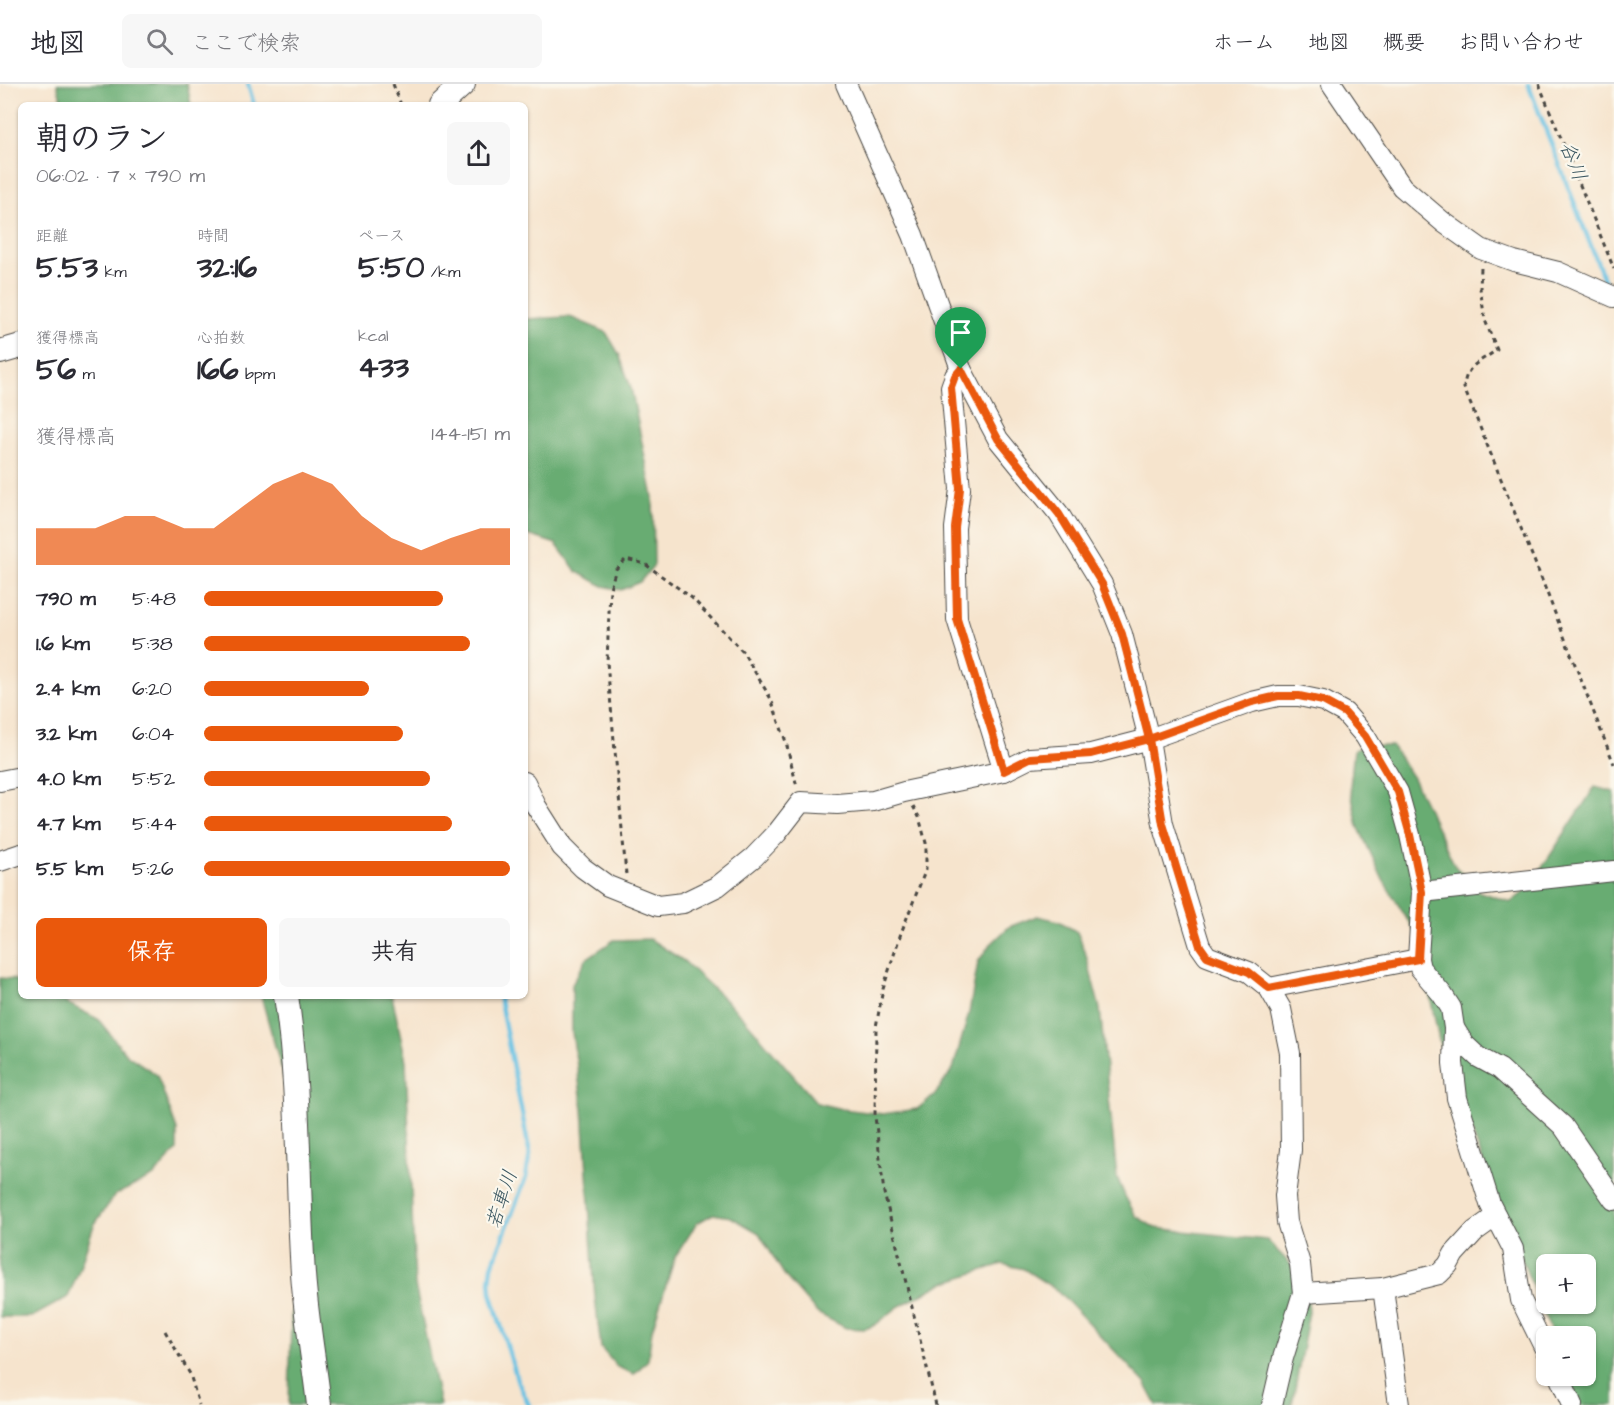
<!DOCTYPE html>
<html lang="ja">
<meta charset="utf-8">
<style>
:root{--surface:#fff;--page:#f7f7f7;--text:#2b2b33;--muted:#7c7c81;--line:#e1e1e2;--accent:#ea580c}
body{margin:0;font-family:"Architects Daughter","Klee One",sans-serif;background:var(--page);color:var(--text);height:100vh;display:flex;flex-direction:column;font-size:22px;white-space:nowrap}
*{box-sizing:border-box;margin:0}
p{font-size:20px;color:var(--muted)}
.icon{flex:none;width:33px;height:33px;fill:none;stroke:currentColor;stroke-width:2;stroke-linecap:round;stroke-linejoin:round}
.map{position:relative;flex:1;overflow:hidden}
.details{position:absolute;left:18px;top:18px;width:510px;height:897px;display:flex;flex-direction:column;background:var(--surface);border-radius:9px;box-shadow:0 2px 4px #0004}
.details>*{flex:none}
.fabs{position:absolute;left:1536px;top:1170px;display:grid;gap:12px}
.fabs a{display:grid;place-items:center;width:60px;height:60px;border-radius:9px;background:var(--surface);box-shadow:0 2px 4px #0004;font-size:30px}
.pin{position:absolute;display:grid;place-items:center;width:51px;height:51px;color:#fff;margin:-62px -26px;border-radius:50% 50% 50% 0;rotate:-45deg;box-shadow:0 0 6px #0007}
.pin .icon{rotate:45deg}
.round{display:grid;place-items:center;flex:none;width:63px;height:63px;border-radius:9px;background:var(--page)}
.head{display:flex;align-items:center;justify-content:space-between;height:102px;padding:0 18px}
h1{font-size:33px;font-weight:700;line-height:45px}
.figures{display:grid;grid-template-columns:repeat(3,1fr);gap:9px;height:102px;padding:6px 18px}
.figures div{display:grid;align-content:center}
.figures b{font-size:30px;font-weight:700}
.figures small{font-size:16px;font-weight:400}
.figures p{font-size:16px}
.chart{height:168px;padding:12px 18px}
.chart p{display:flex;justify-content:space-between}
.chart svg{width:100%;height:108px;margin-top:6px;fill:var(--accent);opacity:.7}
.primary-button{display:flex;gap:12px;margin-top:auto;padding:12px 18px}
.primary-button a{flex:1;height:69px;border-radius:9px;background:var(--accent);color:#fff;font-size:24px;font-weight:700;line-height:69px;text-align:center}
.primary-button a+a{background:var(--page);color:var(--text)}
ul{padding:0 18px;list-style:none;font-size:20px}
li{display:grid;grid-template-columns:96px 72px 1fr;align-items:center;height:45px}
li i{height:15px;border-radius:8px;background:var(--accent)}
header{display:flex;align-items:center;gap:36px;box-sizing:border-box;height:84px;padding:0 30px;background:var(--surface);border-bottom:2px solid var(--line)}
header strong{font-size:28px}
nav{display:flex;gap:33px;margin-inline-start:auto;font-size:21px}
.search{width:420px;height:54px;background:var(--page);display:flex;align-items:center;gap:15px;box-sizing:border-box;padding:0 21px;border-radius:9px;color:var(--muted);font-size:22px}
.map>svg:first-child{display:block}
.forest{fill:#67ac72;stroke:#496c4e;stroke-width:1.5;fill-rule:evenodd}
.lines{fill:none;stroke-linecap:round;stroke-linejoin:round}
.stream{stroke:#65c1e3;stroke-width:4.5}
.minor-casing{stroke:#494743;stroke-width:22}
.tertiary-casing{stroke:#494743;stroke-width:26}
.path{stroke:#494743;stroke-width:3;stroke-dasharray:4.5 4.5;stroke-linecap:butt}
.minor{stroke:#fff;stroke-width:20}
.tertiary{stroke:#fff;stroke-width:24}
.route-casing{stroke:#fff;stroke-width:12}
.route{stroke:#ea580c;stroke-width:8}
.labels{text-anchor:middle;stroke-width:4.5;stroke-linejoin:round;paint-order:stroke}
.water-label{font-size:20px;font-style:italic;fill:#3c5862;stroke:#fbf7ec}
</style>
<header>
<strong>地図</strong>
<div class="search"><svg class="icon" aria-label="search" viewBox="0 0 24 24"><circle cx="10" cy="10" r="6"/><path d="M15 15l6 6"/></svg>ここで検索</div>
<nav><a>ホーム</a><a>地図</a><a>概要</a><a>お問い合わせ</a></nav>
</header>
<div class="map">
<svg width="1614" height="1321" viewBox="0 0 1614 1321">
<rect width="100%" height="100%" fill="#fbf7ec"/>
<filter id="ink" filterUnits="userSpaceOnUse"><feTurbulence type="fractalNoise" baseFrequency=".0167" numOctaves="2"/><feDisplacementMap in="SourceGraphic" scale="12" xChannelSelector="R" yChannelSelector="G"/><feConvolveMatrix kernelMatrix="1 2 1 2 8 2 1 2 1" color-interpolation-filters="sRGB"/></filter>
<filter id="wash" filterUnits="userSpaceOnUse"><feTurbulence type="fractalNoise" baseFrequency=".008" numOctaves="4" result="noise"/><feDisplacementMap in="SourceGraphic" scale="24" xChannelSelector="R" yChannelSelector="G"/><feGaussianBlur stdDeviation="1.35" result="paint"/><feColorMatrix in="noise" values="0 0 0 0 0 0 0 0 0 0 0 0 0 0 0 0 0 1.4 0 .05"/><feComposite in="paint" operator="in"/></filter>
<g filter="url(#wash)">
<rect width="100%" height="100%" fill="#f6e4cd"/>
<g class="forest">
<polygon points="57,0 187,0 191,21 63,21"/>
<polygon points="570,233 606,248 619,270 631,304 653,413 654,481 640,498 621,506 603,502 577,488 556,460 525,450 525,235"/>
<path d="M1364,662h28l21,32 42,88 25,26 31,10 17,-13 67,-102 19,5v613h-34l-12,-29h18v-40h-33l-58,-142 -55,-149 -22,-108 -35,-57 -25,-54 -8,-39 4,-37zM1546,1180h40v40h-40z"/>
<polygon points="1037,832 1059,837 1077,848 1085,867 1100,925 1117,1093 1125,1112 1136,1132 1155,1144 1267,1156 1306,1196 1309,1228 1292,1321 1157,1321 1145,1299 1058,1207 1024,1185 1002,1180 943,1199 898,1223 875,1241 865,1245 846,1244 817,1229 785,1192 759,1149 731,1133 713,1130 697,1139 675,1173 652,1246 648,1276 634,1290 617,1283 601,1264 595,1214 583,1025 572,948 572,901 586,875 614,856 650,855 684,877 743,933 817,1019 842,1025 883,1030 917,1025 934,1012 953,985 969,929 978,878 989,862 1009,843"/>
<polygon points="0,894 12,895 21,898 21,912 53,912 98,935 126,970 157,991 177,1046 177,1066 154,1092 115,1111 94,1141 79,1186 68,1213 32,1233 0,1233"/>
<polygon points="261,912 392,912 406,977 415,1201 440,1321 289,1321 291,1235 298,1171 291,1019"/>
</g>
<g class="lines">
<g class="stream">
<polyline points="248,0 254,21"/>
<polyline points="1528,0 1605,198"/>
<polyline points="499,912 530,1070 526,1093 492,1182 490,1197 491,1209 518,1298 529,1321"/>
</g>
</g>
</g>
<g filter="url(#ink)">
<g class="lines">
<defs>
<g id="minor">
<polyline points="846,0 913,151 961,285 998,355 1059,430 1102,500 1122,550 1149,655 1163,740 1200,862 1207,872 1249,888 1269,904 1281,925 1290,969 1291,1066 1285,1112 1287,1138 1300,1180 1303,1209 1283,1274 1272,1321"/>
<polyline points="1332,0 1402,103 1443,138 1481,165 1514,177 1558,188 1614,213"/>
<polyline points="961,285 955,292 951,303 960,405 955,444 957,535 1004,687"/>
<polyline points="0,697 21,693"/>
<polyline points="525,698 536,722 562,763 583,784 608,802 658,822 683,819 718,802 754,773 777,749 801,718 837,720 873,717 904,708 1004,687 1030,674 1091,670 1149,655 1252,618 1278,612 1299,612 1323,617 1345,629 1365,652 1398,708 1410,751 1422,808 1418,875 1420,884 1442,910 1451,924 1454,944 1453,979 1457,1014 1490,1120 1513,1165 1521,1216 1546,1267"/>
<polyline points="0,777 21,770"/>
<polyline points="1422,808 1614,787"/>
<polyline points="1269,904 1418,875"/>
<polyline points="1454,944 1464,960 1478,973 1500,985 1563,1042 1614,1116"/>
<polyline points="1383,1204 1399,1321"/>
<polyline points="1303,1209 1383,1204 1439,1190 1448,1181 1454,1170 1475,1147 1496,1132"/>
<polyline points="1559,1292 1572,1321"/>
</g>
<g id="tertiary">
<polyline points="440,21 463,0"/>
<polyline points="0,268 21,262"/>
<path d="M286,912c14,92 11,185 17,278 3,43 11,87 16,131"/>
</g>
</defs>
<use href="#minor" class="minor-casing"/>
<use href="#tertiary" class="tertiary-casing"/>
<g class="path">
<polyline points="393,0 401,21"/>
<polyline points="1539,0 1614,185"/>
<path d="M1481,184l-1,20 5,32 12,30c-17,12 -32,15 -33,38l76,187 74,189"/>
<polyline points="913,722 919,733 926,759 926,785 901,849 883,905 876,943 875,1032 884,1109 936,1321"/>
<polyline points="626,790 607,578 610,504 616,485 626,475 645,480 692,514 743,568 771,615 786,658 797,703"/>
<polyline points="165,1247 190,1290 199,1321"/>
</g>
<use href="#minor" class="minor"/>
<use href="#tertiary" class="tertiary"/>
</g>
</g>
<g class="lines" filter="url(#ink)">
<defs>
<polyline id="route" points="961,285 955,292 951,303 960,405 955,444 957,535 1004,687 1030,674 1091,670 1149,655 1163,740 1200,862 1207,872 1249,888 1269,904 1418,875 1422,808 1410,751 1398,708 1365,652 1345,629 1323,617 1299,612 1278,612 1252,618 1149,655 1122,550 1102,500 1059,430 998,355 961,285"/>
</defs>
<use href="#route" class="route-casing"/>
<use href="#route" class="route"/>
</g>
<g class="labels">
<g class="water-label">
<text transform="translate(1574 77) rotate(69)" y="7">谷川</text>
<text transform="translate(501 1115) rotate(-72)" y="7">若車川</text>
</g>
</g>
</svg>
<div class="fabs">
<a>+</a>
<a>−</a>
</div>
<div class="pin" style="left:961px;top:285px;background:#1e9e55"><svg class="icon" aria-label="arrive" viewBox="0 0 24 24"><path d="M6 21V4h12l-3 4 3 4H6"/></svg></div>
<section class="details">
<div class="head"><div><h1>朝のラン</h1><p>06:02 · 7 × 790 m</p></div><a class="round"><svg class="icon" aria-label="share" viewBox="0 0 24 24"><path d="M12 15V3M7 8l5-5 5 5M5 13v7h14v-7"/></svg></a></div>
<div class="figures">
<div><p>距離</p><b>5.53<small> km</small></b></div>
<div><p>時間</p><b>32:16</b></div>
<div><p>ペース</p><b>5:50<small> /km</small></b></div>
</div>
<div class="figures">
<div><p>獲得標高</p><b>56<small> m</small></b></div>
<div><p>心拍数</p><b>166<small> bpm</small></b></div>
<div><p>kcal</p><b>433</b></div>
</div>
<div class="chart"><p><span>獲得標高</span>144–151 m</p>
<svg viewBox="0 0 160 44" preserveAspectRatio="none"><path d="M0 44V29L10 29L20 29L30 24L40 24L50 29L60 29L70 20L80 11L90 6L100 11L110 24L120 33L130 38L140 33L150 29L160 29V44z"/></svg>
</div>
<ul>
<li><b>790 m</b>5:48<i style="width:78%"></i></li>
<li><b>1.6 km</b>5:38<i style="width:87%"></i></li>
<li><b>2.4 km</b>6:20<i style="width:54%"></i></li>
<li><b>3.2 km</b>6:04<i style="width:65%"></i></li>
<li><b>4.0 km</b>5:52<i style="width:74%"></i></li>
<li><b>4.7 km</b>5:44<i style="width:81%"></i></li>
<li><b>5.5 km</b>5:26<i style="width:100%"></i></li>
</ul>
<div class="primary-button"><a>保存</a><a>共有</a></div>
</section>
</div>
